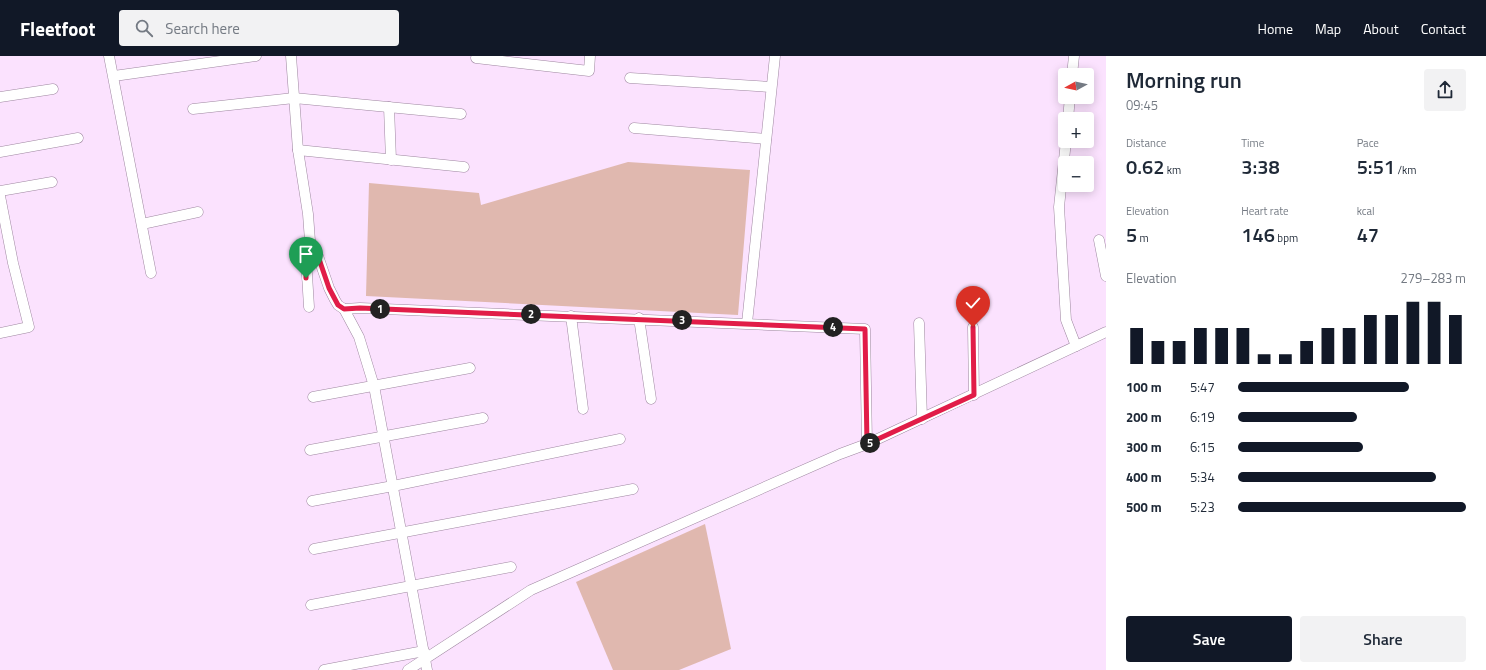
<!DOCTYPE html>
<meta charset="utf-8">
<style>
:root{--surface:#fff;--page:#f2f2f3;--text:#1f2937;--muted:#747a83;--accent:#111827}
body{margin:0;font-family:"Titillium Web",sans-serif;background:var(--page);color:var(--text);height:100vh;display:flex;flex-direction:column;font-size:15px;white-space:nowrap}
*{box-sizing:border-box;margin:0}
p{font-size:13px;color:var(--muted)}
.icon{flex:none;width:22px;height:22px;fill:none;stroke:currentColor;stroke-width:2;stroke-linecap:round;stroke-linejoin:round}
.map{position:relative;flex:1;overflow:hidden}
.sheet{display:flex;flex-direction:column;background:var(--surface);width:380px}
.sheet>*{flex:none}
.needle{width:26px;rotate:262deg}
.fabs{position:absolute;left:1058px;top:12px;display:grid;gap:8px}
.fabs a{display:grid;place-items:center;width:36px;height:36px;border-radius:4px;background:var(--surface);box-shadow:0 2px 10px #0003;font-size:20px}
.pin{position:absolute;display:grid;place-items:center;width:34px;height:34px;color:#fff;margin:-41px -17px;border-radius:50% 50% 50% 0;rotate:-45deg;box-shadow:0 0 4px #0007}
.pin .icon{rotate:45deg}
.km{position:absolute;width:20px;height:20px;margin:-10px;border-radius:50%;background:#222;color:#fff;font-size:11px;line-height:20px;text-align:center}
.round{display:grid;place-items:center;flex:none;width:42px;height:42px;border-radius:4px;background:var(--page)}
.head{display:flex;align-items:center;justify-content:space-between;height:68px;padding:0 20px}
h1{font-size:22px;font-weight:600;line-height:30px}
.stats{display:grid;grid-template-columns:repeat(3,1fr);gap:6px;height:68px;padding:4px 20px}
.stats div{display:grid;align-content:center}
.stats b{font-size:20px;font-weight:600}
.stats small{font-size:11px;font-weight:400}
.stats p{font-size:11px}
.chart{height:112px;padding:8px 20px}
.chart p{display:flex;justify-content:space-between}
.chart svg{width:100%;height:72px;margin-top:4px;stroke:var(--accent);stroke-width:6}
.primary-button{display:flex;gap:8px;margin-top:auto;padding:8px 20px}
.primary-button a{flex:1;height:46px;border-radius:4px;background:var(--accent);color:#fff;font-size:16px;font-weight:600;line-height:46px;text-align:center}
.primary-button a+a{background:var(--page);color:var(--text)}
ul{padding:0 20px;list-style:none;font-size:13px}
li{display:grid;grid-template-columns:64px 48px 1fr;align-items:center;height:30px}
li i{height:10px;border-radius:5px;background:var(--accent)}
header{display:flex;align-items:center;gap:24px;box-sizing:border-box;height:56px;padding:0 20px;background:var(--accent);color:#fff}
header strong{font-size:19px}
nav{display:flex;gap:22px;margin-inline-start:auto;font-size:14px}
.search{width:280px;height:36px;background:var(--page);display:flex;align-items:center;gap:10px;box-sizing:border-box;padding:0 14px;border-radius:4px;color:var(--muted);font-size:15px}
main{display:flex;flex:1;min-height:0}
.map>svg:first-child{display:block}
.green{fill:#e0b8af}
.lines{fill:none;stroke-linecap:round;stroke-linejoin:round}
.minor-casing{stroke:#9e87a0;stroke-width:11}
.minor{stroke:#fff;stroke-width:10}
.route-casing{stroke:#fff;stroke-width:8}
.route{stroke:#e11d48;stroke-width:5}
</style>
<header>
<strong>Fleetfoot</strong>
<div class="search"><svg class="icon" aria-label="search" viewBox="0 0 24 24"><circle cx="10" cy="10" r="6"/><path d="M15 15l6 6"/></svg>Search here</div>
<nav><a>Home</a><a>Map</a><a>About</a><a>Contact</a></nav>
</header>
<main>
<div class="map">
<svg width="1106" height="614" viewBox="0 0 1106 614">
<rect width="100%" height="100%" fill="#fbe2fe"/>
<g class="green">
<polygon points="628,106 750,114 738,259 366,240 369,127 479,137 481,149"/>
<polygon points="705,468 731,593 679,614 613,614 576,526"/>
</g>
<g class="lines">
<defs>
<g id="minor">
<polyline points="109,0 151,217"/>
<polyline points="291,0 298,94 308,158 310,185 318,200 329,232 335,244 338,249 344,253 359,281 374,330 427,614"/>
<polyline points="476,2 589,15 590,0"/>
<polyline points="1072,19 1074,0"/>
<polyline points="114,20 256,0"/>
<polyline points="630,22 771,31"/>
<polyline points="0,41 53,33"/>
<polyline points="389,51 391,104"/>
<polyline points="193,53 294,42 461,58"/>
<polyline points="1068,63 1070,41"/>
<polyline points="634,72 766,83"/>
<polyline points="1066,85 1059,151 1066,264 1076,290"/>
<polyline points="298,94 464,111"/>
<polyline points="0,96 78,82"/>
<polyline points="0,135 52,126"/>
<polyline points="0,140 13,207 29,271 0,277"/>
<polyline points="142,168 198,156"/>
<polyline points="1099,184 1106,220"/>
<polyline points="309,251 306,202 310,185"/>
<polyline points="344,253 360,252 865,273 867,388"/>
<polyline points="571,260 583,353"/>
<polyline points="639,262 651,343"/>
<polyline points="747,267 775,0"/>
<polyline points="919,267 922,363"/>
<polyline points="973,271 974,339"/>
<polyline points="313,341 470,312"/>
<polyline points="310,394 483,362"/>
<polyline points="312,445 393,430 620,383"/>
<polyline points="314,493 633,433"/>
<polyline points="311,549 511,511"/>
<polyline points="324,614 424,595"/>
<polyline points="408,614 531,534 840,398 867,388 1106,276"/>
</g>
</defs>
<use href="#minor" class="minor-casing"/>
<use href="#minor" class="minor"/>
</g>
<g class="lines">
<defs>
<polyline id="route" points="306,222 306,202 310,185 318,200 329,232 338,249 344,253 360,252 865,273 867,388 974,339 973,271"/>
</defs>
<use href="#route" class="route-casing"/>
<use href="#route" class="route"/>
</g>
</svg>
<div class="fabs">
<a><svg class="needle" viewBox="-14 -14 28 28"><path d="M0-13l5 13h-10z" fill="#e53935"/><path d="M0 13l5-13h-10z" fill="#747a83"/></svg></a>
<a>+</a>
<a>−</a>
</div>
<div class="pin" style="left:306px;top:222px;background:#1e9e55"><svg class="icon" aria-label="arrive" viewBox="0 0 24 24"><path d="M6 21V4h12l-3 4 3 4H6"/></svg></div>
<div class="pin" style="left:973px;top:271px;background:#d93025"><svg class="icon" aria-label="check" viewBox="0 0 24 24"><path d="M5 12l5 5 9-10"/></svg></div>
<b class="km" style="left:380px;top:253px">1</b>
<b class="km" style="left:531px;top:258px">2</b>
<b class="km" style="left:682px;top:264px">3</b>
<b class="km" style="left:833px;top:271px">4</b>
<b class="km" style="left:870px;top:387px">5</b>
</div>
<section class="sheet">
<div class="head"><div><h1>Morning run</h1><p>09:45</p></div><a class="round"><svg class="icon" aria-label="share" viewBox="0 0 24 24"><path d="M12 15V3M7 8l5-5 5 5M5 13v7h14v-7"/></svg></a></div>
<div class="stats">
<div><p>Distance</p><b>0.62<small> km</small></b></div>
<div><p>Time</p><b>3:38</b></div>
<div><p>Pace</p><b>5:51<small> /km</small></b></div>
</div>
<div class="stats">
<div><p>Elevation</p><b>5<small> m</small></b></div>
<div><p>Heart rate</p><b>146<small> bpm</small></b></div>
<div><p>kcal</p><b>47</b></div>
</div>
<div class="chart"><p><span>Elevation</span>279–283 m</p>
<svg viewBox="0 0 160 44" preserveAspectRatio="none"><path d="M5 44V22M15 44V30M25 44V30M35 44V22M45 44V22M55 44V22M65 44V38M75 44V38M85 44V30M95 44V22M105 44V22M115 44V14M125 44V14M135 44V6M145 44V6M155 44V14"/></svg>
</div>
<ul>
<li><b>100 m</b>5:47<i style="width:75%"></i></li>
<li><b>200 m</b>6:19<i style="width:52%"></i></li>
<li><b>300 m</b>6:15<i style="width:55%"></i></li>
<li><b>400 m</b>5:34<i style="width:87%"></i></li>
<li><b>500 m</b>5:23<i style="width:100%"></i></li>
</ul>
<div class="primary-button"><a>Save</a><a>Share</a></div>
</section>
</main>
